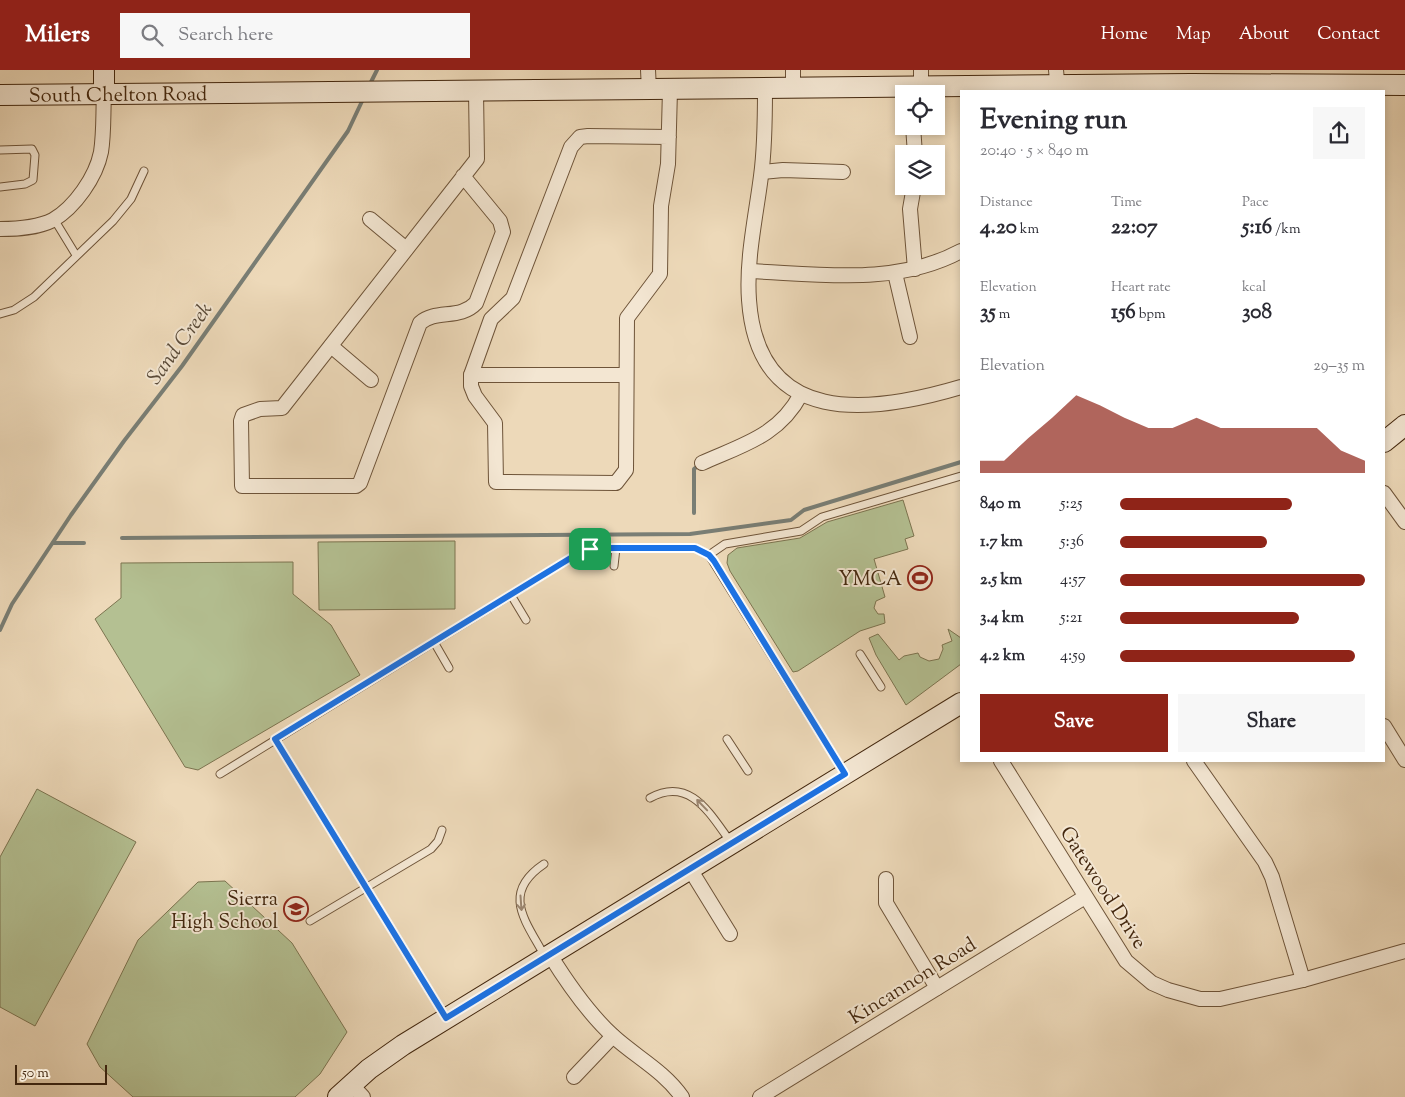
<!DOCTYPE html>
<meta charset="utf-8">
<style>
:root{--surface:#fff;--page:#f7f7f7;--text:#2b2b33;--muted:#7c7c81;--accent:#8f2418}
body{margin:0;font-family:"Sorts Mill Goudy",serif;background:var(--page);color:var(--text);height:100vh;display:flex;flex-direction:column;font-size:19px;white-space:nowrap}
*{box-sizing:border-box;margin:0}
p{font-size:16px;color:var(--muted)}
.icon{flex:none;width:28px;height:28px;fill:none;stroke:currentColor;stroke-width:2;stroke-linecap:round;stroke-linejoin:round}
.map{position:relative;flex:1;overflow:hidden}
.sheet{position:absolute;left:960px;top:20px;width:425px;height:672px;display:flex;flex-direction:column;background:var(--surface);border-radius:0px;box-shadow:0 2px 8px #0003}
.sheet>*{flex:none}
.controls{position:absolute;left:895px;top:15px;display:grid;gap:10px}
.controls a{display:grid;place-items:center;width:50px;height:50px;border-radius:0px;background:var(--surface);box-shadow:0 2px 8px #0003;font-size:25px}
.scale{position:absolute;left:15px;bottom:12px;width:92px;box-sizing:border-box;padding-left:5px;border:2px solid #43270e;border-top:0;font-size:14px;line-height:18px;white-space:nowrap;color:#43270e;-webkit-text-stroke:4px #f3e6d2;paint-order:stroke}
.pin{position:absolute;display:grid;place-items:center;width:42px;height:42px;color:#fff;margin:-21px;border-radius:10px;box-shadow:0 2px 8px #0006}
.round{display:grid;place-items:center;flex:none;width:52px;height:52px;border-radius:0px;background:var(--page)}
.summary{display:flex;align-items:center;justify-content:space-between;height:85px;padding:0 20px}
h1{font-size:28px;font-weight:800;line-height:38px}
.figures{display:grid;grid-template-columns:repeat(3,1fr);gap:8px;height:85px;padding:5px 20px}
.figures div{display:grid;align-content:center}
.figures b{font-size:21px;font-weight:800}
.figures small{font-size:14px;font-weight:400}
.figures p{font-size:14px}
.chart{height:140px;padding:10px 20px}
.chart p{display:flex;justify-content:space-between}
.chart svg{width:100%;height:90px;margin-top:5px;fill:var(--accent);opacity:.7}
.cta{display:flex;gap:10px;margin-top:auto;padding:10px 20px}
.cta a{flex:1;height:58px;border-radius:0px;background:var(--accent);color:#fff;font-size:20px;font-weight:800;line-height:58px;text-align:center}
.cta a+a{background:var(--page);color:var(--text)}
ul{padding:0 20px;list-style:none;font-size:16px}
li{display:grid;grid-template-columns:80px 60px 1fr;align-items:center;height:38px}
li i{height:12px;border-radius:6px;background:var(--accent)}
header{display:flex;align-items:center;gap:30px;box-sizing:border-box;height:70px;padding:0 25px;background:var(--accent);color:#fff}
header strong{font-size:24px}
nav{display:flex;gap:28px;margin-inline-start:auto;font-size:18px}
.search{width:350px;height:45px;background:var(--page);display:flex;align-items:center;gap:12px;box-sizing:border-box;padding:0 18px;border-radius:0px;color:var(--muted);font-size:19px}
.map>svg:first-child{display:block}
.green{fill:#b4c092;stroke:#7c7450}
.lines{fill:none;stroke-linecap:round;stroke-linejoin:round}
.stream{stroke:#797e75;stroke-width:4}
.service-casing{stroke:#6e5439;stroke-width:9}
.minor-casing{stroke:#6e5439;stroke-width:16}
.secondary-casing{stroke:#43270e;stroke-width:22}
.service{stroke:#f3e6d2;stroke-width:7}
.minor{stroke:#f3e6d2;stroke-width:14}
.secondary{stroke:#f3e6d2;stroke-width:20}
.oneway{stroke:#9b8670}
.route-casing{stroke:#fff;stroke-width:10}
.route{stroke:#1a73e8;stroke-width:6}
.labels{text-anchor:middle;stroke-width:4;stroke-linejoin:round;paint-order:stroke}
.street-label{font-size:20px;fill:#43270e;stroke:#f3e6d2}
.poi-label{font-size:20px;fill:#43270e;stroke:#f3e6d2;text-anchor:end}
.water-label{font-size:21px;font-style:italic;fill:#5a4b39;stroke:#f3e6d2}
</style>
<header>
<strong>Milers</strong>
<div class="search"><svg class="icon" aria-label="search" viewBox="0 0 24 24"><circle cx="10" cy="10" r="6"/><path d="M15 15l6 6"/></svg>Search here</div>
<nav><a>Home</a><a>Map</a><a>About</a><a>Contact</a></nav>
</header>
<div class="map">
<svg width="1405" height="1027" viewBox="0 0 1405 1027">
<rect width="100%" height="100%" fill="#edd9b9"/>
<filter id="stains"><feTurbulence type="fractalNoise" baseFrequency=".004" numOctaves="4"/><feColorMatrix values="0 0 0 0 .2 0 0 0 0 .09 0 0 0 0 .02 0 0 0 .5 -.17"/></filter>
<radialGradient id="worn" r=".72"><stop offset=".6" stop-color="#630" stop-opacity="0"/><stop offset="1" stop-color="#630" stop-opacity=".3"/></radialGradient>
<g class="green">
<polygon points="903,430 914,466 905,469 908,479 874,489 885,527 876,531 874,538 878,544 884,544 885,553 860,561 798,601 793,602 730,501 727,493 728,485 737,478 800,468 827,452"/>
<polygon points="455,471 455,539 319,540 318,472"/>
<polygon points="293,492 293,524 331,555 360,605 198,700 185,697 95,549 121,528 121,493"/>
<polygon points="948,559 961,568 961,594 906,635 876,585 869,568 878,564 899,590 904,586 918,583 920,587 929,591 939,589 943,579 942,575 952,571"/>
<polygon points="37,719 136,772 35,956 0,937 0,787"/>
<polygon points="225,811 292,873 347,962 320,1004 295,1027 133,1027 100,997 87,974 138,870 198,812"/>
</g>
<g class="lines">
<g class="stream">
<polyline points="369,16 377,0"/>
<polyline points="694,443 694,399 700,394"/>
<polyline points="122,468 690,464 791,450 804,440 961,392"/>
<polyline points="53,473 84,473"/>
<polyline points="0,560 12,534 71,445 124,371 182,296 348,61 364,27"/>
</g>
<defs>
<g id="service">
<polyline points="0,80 32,79 35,85 33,110 25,114 0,117"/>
<polyline points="54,149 76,185"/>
<polyline points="0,244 14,240 34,227 113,151 131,129 144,101"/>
<polyline points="709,485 725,474 801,461 822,447 961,406"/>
<polyline points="614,496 616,478"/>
<polyline points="511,525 526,550"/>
<polyline points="434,572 449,598"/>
<polyline points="860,584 881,617"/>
<polyline points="275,669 446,948"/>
<polyline points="727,669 748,701"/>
<polyline points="220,704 582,481 597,478 695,478 709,485 844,702"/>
<path d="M650,728c40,-22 60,16 80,43"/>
<polyline points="310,851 431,779 438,771 442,760"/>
<path d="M544,885c-19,-35 -43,-62 0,-91"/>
</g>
<g id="minor">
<polyline points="648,0 649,20"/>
<polyline points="793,0 793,18"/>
<polyline points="921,0 921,17"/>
<polyline points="1056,0 1058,21"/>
<path d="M765,19c0,28 0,58 -4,87 -5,40 -15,83 -12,124 9,128 121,114 212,87"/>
<polyline points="913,56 915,84"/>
<polyline points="669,67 588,66 580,67 571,77 513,228 491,249 471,305 471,316 475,326 495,353 496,412 616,413 626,400 627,248 660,204 661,136 668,94 670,20"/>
<polyline points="762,102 783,100 843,102"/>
<path d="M463,106l37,45 3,11 -27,71c-16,17 -40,6 -56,20l-60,160 -4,3h-114l-1,-65 2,-6 17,-6 22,-1 195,-249 -1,-68"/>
<polyline points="914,116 910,139 915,199"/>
<polyline points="370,149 406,179"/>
<path d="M0,159c18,0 37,-1 53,-9 22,-13 43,-43 48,-68 3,-19 2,-38 3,-58"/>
<path d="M749,201c72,3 147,15 212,-20"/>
<polyline points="895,203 910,267"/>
<polyline points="331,276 371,310"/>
<polyline points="471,305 626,305"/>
<path d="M702,393c40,-18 77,-27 99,-69"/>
<polyline points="1384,423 1405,452"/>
<polyline points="1384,656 1405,690"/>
<polyline points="1001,691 1126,891 1152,913 1168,920 1200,929 1220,929 1303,910 1405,881"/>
<polyline points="1194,691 1265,792 1272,807 1303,910"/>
<polyline points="690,799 730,864"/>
<polyline points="886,809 886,833 937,918"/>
<path d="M550,885c18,29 38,58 63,81 23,21 51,35 69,61"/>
<polyline points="574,1007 613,966"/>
<polyline points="351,1014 363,1027"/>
<polyline points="760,1027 1085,827"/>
</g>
<g id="secondary">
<polyline points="104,0 104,24"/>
<path id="s1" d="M0,25l1191,-11 214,1"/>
<polyline points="1384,372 1405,355"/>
<polyline points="338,1027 369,999 403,975 961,633"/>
</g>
</defs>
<use href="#service" class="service-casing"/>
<use href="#minor" class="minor-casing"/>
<use href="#secondary" class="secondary-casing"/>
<use href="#service" class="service"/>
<use href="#minor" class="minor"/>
<use href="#secondary" class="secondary"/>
</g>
<defs><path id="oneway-shaft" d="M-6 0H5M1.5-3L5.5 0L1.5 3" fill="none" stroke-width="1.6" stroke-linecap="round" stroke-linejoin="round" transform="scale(1.25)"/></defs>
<g class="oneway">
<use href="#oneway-shaft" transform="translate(702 735) rotate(-134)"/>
<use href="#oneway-shaft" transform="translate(521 833) rotate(86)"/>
</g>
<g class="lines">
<defs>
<polygon id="route" points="695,478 709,485 714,491 845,704 446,948 275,669 582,481 597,478"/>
</defs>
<use href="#route" class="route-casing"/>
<use href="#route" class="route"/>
</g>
<defs>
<symbol id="stadium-ring" viewBox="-11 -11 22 22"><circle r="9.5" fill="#f3e6d2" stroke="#8f2418" stroke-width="1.5"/><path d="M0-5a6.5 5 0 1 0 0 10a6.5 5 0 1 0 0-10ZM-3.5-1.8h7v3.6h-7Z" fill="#8f2418"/></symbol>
<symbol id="school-ring" viewBox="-11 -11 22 22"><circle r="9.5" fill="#f3e6d2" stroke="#8f2418" stroke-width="1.5"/><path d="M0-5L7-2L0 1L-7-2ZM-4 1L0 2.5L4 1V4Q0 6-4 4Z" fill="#8f2418"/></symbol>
</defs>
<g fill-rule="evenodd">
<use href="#stadium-ring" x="906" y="494" width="28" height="28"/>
<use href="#school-ring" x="282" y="825" width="28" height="28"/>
</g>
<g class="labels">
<g class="street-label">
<text dy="7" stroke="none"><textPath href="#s1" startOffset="118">South Chelton Road</textPath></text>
<text transform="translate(1104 817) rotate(57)" y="7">Gatewood Drive</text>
<text transform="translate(912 910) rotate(-32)" y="7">Kincannon Road</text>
</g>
<g class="poi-label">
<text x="902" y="515">YMCA</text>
<text x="278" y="835">Sierra<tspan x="278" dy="23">High School</tspan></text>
</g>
<g class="water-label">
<text transform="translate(179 273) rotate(-54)" y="7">Sand Creek</text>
</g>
</g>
<rect width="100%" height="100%" filter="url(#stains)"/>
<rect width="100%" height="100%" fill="url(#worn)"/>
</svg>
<div class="controls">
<a><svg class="icon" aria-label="locate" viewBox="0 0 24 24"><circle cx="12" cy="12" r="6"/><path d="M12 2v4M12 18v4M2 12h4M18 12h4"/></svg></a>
<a><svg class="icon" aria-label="layers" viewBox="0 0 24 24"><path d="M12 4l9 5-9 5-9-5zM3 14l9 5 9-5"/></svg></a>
</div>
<div class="scale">50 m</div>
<div class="pin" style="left:590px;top:479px;background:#1e9e55"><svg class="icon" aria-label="arrive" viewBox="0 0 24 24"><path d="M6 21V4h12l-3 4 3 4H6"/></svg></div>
<section class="sheet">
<div class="summary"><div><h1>Evening run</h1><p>20:40 · 5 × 840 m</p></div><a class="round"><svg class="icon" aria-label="share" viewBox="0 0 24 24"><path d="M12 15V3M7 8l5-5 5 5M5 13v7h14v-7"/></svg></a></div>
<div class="figures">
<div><p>Distance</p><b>4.20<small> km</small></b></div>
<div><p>Time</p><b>22:07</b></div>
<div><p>Pace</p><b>5:16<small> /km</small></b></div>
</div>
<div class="figures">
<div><p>Elevation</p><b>35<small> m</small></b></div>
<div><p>Heart rate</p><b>156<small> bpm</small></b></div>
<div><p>kcal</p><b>308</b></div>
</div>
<div class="chart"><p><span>Elevation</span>29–35 m</p>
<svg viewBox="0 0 160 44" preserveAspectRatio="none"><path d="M0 44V38L10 38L20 27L30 17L40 6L50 11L60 17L70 22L80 22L90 17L100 22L110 22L120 22L130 22L140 22L150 33L160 38V44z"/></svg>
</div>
<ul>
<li><b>840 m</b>5:25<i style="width:70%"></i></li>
<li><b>1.7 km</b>5:36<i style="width:60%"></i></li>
<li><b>2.5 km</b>4:57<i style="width:100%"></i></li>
<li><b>3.4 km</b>5:21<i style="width:73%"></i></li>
<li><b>4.2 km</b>4:59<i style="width:96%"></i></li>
</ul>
<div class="cta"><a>Save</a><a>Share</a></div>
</section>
</div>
